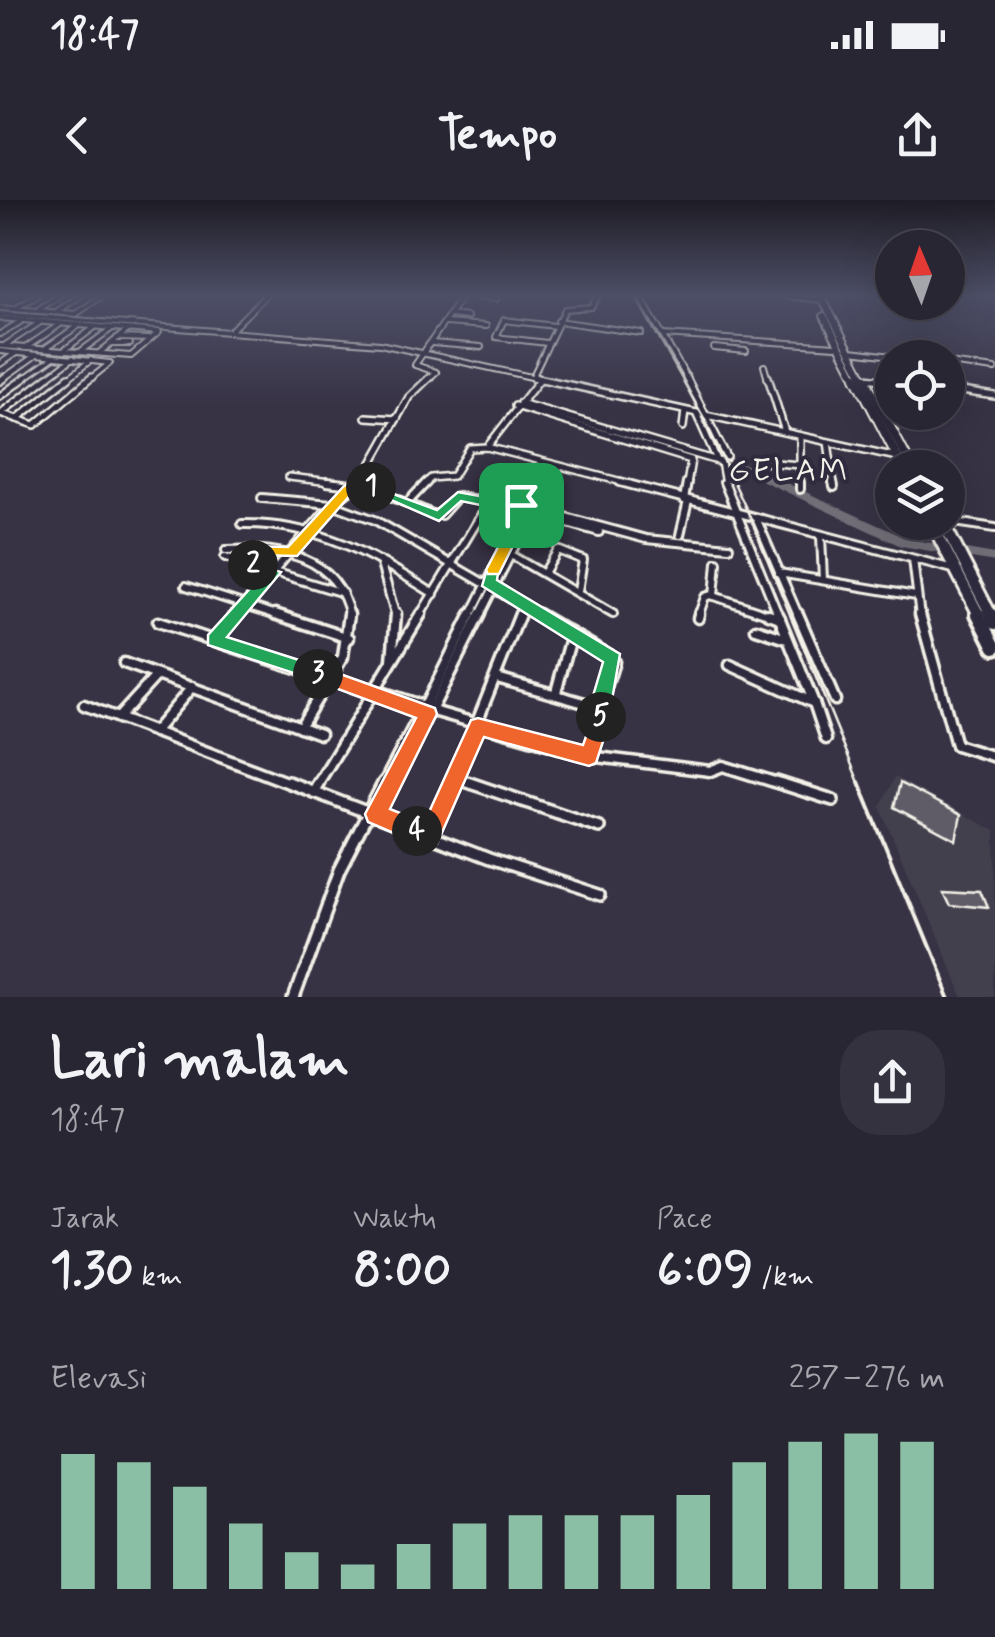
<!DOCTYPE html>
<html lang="id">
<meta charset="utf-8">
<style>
:root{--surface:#292633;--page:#35323f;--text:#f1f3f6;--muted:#a5a5ac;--line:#45434e;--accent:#8abfa5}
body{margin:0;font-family:Mynerve,sans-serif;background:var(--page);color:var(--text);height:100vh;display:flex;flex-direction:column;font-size:38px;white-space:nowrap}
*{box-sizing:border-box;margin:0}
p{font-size:32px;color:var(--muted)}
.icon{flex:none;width:55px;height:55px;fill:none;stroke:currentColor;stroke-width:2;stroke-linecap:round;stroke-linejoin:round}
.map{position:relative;height:797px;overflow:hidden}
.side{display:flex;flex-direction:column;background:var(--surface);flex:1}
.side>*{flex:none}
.needle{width:65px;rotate:358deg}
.buttons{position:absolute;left:875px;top:30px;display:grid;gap:20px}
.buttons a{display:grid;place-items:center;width:90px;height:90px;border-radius:50%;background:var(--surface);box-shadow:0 10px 40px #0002,0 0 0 2px var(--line);font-size:50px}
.pin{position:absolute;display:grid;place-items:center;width:85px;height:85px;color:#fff;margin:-42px;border-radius:20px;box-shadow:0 5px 15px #0006}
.km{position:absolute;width:50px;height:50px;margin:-25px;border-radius:50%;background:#222;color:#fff;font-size:28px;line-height:50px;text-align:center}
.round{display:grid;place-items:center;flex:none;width:105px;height:105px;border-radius:40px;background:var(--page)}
.head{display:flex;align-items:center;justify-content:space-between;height:170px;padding:0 50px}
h1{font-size:55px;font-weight:800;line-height:75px}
.stats{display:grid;grid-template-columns:repeat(3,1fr);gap:15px;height:170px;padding:10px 50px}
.stats div{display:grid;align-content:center}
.stats b{font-size:50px;font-weight:800}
.stats small{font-size:28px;font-weight:400}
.stats p{font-size:28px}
.chart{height:280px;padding:20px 50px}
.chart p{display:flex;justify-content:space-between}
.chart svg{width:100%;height:180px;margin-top:10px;stroke:var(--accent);stroke-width:6}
.status{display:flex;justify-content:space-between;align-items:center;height:70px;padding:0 50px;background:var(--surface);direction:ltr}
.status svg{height:28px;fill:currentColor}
header{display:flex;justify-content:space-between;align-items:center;height:130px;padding:0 50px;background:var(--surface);font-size:45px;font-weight:800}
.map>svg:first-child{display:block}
.built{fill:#433f4e}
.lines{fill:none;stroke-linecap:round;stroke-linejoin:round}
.river{fill:#726e77;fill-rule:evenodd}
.building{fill:#5f5c67;stroke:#f4f1e8;stroke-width:2.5}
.minor-far4-casing{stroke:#f4f1e8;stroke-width:8}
.minor-far3-casing{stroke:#f4f1e8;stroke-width:10}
.minor-far2-casing{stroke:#f4f1e8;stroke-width:12}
.minor-far1-casing{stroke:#f4f1e8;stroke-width:15}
.minor-casing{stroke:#f4f1e8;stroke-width:16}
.tertiary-casing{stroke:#f4f1e8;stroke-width:8}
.trunk-far3-casing{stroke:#f4f1e8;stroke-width:10}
.trunk-far2-casing{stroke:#f4f1e8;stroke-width:12}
.trunk-far1-casing{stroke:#f4f1e8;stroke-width:16}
.trunk-casing{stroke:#f4f1e8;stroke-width:20}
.minor-far4{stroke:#2f2a3d;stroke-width:4}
.minor-far3{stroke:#2f2a3d;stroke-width:5}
.minor-far2{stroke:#2f2a3d;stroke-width:6}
.minor-far1{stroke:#2f2a3d;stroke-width:8}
.minor{stroke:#2f2a3d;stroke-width:9}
.tertiary{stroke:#2f2a3d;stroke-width:4}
.trunk-far3{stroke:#2f2a3d;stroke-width:6}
.trunk-far2{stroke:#2f2a3d;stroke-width:8}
.trunk-far1{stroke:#2f2a3d;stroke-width:10}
.trunk{stroke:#2f2a3d;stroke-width:12}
.rail-far1{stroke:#f4f1e8;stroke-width:2.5}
.rail{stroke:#f4f1e8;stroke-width:4}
.split-1{fill:#22a559;stroke:#fff;stroke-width:2.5}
.split-2{fill:#f5b400;stroke:#fff;stroke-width:2.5}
.split-3{fill:#22a559;stroke:#fff;stroke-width:2.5}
.split-4{fill:#f0652b;stroke:#fff;stroke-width:2.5}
.split-5{fill:#f0652b;stroke:#fff;stroke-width:2.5}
.split-6{fill:#22a559;stroke:#fff;stroke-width:2.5}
.split-7{fill:#f5b400;stroke:#fff;stroke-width:2.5}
.labels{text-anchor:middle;stroke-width:8;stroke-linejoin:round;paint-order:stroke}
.far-quarter-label{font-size:32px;letter-spacing:2.5px;fill:#f4f1e8;stroke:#2f2a3d}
</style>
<div class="status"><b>18:47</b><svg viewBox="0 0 49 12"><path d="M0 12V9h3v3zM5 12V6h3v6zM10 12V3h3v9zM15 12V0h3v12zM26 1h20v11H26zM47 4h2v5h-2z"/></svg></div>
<header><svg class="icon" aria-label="back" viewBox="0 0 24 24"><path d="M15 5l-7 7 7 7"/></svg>Tempo<svg class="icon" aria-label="share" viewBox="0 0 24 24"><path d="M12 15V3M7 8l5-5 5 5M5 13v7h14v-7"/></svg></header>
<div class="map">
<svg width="995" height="797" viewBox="0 0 995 797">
<rect width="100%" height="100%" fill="#373244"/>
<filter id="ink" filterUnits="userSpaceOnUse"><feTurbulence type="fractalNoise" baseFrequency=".01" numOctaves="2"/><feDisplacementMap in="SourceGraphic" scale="20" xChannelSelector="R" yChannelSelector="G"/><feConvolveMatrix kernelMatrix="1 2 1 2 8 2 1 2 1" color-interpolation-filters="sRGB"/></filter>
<g filter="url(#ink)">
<polygon class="built" points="895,577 995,631 995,797 960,797 880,607"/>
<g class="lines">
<polygon class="river" points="710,258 747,265 908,339 995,354 995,362 901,346 740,270 706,263 706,259"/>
</g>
<g class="building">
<polygon points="900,583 961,615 956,640 894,607"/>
<polygon points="942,688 982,690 989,707 949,703"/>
</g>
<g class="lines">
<defs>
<g id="minor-far4">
<polyline points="265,96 229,132 380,144 545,180"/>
<polyline points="473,96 496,99"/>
<polyline points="640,96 688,180"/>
<polyline points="0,108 76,114 102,96"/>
<polyline points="16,108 37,96"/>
<polyline points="39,109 59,96"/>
<polyline points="56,112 80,96"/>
<polyline points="0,114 229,132"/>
<polyline points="450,115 467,117"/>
<polyline points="0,118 159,132 131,156 0,146"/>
<polyline points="558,121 641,133"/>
<polyline points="446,123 486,126"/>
<polyline points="0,134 20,122"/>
<polyline points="663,135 836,146"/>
<polyline points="117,138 150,139"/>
<polyline points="432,143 481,147"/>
<polyline points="547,143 496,137 504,120 555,126"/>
<polyline points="111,144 130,144"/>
<polyline points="4,146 39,123"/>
<polyline points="25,148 59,125"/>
<polyline points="714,148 746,151"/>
<polyline points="44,149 78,126"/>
<polyline points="0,151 110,163 89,180"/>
<polyline points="63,151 95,127"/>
<polyline points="81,151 111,129"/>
<polyline points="851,151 909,158"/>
<polyline points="99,153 128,130"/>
<polyline points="948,163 995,169"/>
<polyline points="0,164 16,153"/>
<polyline points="764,166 768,180"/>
<polyline points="533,176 565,109 591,107 598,96"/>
<polyline points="865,178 883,180"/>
<polyline points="1,180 36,155"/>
<polyline points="22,180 54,157"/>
<polyline points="44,180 73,158"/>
<polyline points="66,180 91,160"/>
<polyline points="427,180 436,172 415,165 462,96"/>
</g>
<g id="minor-far3">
<polyline points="533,177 897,257"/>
<polyline points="686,177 727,257"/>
<polyline points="768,177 785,232"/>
<polyline points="865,178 892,181"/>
<polyline points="0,181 5,177"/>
<polyline points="948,189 995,196"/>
<polyline points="0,196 26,177"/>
<polyline points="520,203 721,262 725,284"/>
<polyline points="515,206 691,260 687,284"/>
<polyline points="0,213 35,225 92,177"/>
<polyline points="1,213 48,177"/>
<polyline points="696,213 717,260"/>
<polyline points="366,217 397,219"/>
<polyline points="17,219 69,177"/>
<polyline points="683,227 685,211"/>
<polyline points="800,236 800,284"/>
<polyline points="828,242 834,284"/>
<polyline points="487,247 540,179"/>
<polyline points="764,262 800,265"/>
<polyline points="289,277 347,284"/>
<polyline points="360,284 409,197 430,177"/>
<polyline points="425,284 431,278 453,276 470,248 487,247 630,284"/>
<polyline points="532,284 543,263"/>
</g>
<g id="minor-far2">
<polyline points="327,282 352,285"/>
<polyline points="533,282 521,305 646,339 729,347"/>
<polyline points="620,282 953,369"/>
<polyline points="724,282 779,417"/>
<polyline points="800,282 800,289"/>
<polyline points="833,282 834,287"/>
<polyline points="361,284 435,315 441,315 458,296 527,311"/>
<polyline points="262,298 332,304 375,320 542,417"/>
<polyline points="684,300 687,282"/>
<polyline points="408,302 427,282"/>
<polyline points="756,318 799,417"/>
<polyline points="554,319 599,332"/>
<polyline points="948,321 995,328"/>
<path d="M242,324c76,-1 130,30 192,70"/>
<polyline points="680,335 688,301"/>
<polyline points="821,336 823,380"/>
<path d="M226,350c54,-3 111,4 124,67"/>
<polyline points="509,354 613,414"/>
<polyline points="225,357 343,393"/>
<polyline points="913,359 920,417"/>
<polyline points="380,361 396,417"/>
<polyline points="544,373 558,350 583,360 578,391"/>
<polyline points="779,373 916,396"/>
<polyline points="186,386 283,417"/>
<polyline points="714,396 717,362"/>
<polyline points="234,417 332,304 362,282"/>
<polyline points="419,417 489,302"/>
<polyline points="470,417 524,310"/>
<polyline points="479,417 532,312"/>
<polyline points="519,417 524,404"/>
<polyline points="698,417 705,397 711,395 777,417"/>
</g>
<g id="minor-far1">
<polyline points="275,414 349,438"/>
<polyline points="538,414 610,456 614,462 600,506"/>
<polyline points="769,414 780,418"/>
<polyline points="798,414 835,500"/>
<polyline points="920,414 956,545 995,557"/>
<polyline points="698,418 699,414"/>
<polyline points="158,422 422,510"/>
<polyline points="756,429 787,439"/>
<polyline points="214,440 236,414"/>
<polyline points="392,460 396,414"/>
<polyline points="124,463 320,534"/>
<polyline points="730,465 814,503 778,414"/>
<polyline points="497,478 602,508 589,556"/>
<polyline points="376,490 424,506"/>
<polyline points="556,492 572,434"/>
<polyline points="814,503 826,539"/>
<polyline points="426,504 471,414"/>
<polyline points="84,505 294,585"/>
<polyline points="433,507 480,414"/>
<polyline points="433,511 589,556 710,571 723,566 784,585"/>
<polyline points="118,518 157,475"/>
<polyline points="300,527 343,457 349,414"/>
<polyline points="154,532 192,487"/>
<polyline points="454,578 475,585"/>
<polyline points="317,585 421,414"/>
<polyline points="383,585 423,508 433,507 431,513 423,512"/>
<polyline points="393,585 428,514"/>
<polyline points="452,585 520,414"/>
</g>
<g id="minor">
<polyline points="288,582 489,659 600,695"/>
<polyline points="467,582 599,627"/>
<polyline points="776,582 833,600"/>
<polyline points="313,592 319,582"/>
<polyline points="372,616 394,582"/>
<polyline points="429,636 453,582"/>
<polyline points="293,797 339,670 384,582"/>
</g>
<polyline id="tertiary" points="785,96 823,100"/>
<g id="trunk-far3">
<polyline points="821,96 865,180"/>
<polyline points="824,116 857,180"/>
</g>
<g id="trunk-far2">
<polyline points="856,177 903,268"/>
<polyline points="864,177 912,268"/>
</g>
<g id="trunk-far1">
<polyline points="931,322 980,417"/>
<polyline points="943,322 992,417"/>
</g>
<g id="trunk">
<polyline points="978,414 995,447"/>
<polyline points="991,414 995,423"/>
</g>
</defs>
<use href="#minor-far4" class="minor-far4-casing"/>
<use href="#minor-far3" class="minor-far3-casing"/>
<use href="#minor-far2" class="minor-far2-casing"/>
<use href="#minor-far1" class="minor-far1-casing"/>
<use href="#minor" class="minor-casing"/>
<use href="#tertiary" class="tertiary-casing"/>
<use href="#trunk-far3" class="trunk-far3-casing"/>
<use href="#trunk-far2" class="trunk-far2-casing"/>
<use href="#trunk-far1" class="trunk-far1-casing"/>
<use href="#trunk" class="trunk-casing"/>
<use href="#minor-far4" class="minor-far4"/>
<use href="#minor-far3" class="minor-far3"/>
<use href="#minor-far2" class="minor-far2"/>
<use href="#minor-far1" class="minor-far1"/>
<use href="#minor" class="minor"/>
<use href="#tertiary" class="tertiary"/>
<use href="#trunk-far3" class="trunk-far3"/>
<use href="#trunk-far2" class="trunk-far2"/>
<use href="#trunk-far1" class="trunk-far1"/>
<use href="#trunk" class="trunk"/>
<polyline class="rail-far1" points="635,96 704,218 750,317 860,585"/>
<polyline class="rail" points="859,582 947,797"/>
</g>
</g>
<linearGradient id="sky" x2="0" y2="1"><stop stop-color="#1e1c25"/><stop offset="0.46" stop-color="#4d4f67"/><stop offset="1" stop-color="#4d4f67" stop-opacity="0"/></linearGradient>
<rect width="995" height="208" fill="url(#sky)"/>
<polygon class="split-1" points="366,284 437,310 458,292 528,305 519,313 461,301 439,321 366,289"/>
<polygon class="split-2" points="358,280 378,287 353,292 297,356 253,355 251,358 260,365 253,370 236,364 243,346 288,347 344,286"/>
<polygon class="split-3" points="247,361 281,372 227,437 324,468 324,479 318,481 208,445 208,435 263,374 247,369"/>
<polygon class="split-4" points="318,466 435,508 437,514 390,609 425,623 425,639 417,643 368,622 365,614 416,518 311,479 311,468"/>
<polygon class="split-5" points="601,508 611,517 596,563 589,566 484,537 437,644 429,648 409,639 409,623 424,623 471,520 478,518 583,545 595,511"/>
<polygon class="split-6" points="488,366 499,366 497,380 620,454 608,523 595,523 590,506 603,462 482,386"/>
<polygon class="split-7" points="516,302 533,306 499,374 488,374 486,370 518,309"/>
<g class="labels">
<g class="far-quarter-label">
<text x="789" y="280">GELAM</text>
</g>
</g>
</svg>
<div class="buttons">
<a><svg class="needle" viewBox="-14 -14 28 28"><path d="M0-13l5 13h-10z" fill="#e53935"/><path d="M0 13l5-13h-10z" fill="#a5a5ac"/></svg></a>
<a><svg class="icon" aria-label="locate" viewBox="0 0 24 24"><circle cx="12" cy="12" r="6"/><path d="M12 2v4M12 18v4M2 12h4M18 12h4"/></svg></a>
<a><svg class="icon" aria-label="layers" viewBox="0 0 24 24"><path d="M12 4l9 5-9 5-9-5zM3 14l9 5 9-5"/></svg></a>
</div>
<div class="pin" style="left:521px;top:305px;background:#1e9e55"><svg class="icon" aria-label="arrive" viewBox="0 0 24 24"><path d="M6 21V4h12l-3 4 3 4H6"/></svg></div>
<b class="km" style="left:371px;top:287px">1</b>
<b class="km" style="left:253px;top:365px">2</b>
<b class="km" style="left:318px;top:474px">3</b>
<b class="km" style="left:417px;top:631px">4</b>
<b class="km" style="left:601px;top:517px">5</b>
</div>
<section class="side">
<div class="head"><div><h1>Lari malam</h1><p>18:47</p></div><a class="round"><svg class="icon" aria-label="share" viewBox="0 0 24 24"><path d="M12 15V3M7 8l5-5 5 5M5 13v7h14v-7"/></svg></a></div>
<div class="stats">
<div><p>Jarak</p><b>1.30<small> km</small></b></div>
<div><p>Waktu</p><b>8:00</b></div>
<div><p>Pace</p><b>6:09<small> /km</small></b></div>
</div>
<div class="chart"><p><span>Elevasi</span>257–276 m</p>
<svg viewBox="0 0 160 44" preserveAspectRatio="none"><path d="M5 44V11M15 44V13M25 44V19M35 44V28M45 44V35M55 44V38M65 44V33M75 44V28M85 44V26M95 44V26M105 44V26M115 44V21M125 44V13M135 44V8M145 44V6M155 44V8"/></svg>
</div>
</section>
